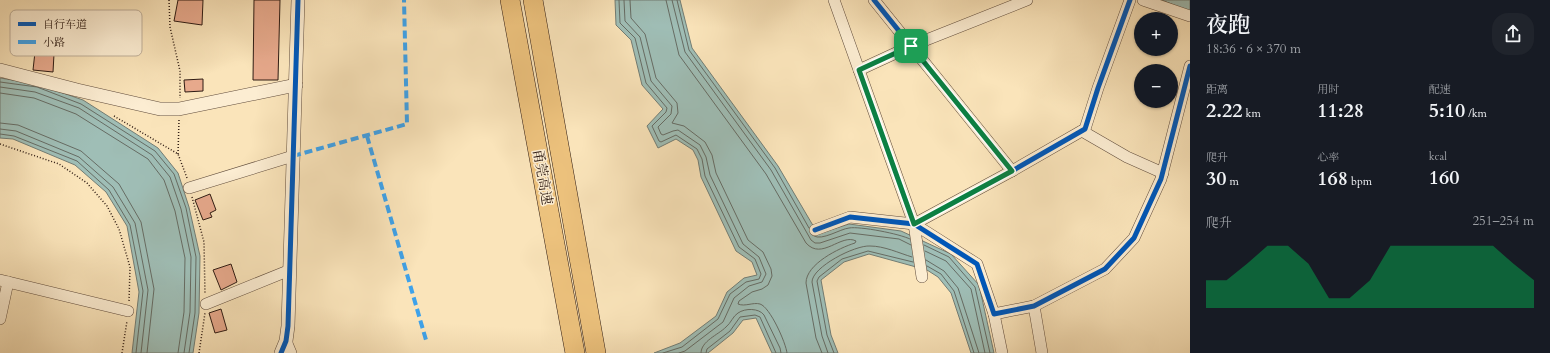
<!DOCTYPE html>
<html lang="zh">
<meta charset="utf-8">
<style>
:root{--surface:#171b24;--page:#20242c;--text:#f1f3f6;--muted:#9ea1a6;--accent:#0b8043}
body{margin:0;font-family:Cardo,"Noto Serif SC",serif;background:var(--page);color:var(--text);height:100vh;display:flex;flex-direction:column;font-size:15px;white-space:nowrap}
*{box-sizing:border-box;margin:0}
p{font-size:13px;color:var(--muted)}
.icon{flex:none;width:22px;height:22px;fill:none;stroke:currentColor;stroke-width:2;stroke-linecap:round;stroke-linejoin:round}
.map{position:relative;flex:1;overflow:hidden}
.panel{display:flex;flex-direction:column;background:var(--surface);width:360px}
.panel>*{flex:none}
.tools{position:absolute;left:1134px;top:12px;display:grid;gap:8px}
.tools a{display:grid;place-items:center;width:44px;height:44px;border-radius:50%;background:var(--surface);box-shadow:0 1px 3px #0004;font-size:20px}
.pin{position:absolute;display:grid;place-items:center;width:34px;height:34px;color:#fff;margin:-17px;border-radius:8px;box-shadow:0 2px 6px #0006}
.round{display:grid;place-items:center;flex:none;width:42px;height:42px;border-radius:16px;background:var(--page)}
.summary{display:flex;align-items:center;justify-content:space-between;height:68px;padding:0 16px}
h1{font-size:22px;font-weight:600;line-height:30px}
.figures{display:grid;grid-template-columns:repeat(3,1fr);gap:6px;height:68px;padding:4px 16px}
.figures div{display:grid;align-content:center}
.figures b{font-size:20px;font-weight:600}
.figures small{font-size:11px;font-weight:400}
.figures p{font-size:11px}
.chart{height:112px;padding:8px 16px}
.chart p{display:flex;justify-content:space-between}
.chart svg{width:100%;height:72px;margin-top:4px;fill:var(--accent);opacity:.7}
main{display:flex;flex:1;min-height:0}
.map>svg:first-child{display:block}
.water{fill:#9fbeb6;stroke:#727d75}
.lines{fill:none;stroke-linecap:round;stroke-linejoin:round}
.shore{stroke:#666c64;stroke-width:1}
.building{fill:#e7a98c;stroke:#2e1b13}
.minor-casing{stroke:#614d3d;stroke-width:12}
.tertiary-casing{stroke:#614d3d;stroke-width:14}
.motorway-casing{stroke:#2e1b13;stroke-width:20}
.path{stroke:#2e1b13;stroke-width:1.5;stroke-dasharray:1 2;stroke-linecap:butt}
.minor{stroke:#fcedd2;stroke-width:11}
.tertiary{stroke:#fcedd2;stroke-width:13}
.motorway{stroke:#edc27d;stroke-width:19}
.quiet{stroke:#3ea2ea;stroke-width:4;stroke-dasharray:8 4;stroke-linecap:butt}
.cycleway-casing{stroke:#fcedd2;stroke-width:8}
.cycleway{stroke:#0057b8;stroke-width:5}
.route-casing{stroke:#fff;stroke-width:8}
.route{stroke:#0b8043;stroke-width:5}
.labels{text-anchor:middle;stroke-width:3;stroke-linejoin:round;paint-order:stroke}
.street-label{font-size:14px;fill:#2e1b13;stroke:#fcedd2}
.key{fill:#fcedd2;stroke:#beae99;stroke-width:1}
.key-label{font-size:11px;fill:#2e1b13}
</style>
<main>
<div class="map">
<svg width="1190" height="353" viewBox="0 0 1190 353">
<rect width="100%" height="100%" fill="#fae4ba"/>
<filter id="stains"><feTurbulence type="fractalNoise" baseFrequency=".005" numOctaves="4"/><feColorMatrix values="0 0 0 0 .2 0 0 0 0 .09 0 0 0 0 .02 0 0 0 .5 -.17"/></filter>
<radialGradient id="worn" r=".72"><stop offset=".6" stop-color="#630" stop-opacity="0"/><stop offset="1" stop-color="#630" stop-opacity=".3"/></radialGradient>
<g class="water">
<polygon points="615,0 680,0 692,48 778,166 818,234 849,224 901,231 951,254 979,285 994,353 971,353 951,293 938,277 927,270 869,254 844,262 821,280 831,335 838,353 772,353 756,318 743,320 733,333 708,353 654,353 680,343 716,316 727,292 744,278 757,275 752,262 736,251 701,177 698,160 693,150 676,139 658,148 647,126 663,109 642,85 631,40 616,25"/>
<polygon points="1162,0 1190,0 1190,12"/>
<polygon points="0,78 37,84 83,100 158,148 178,173 189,207 200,256 199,313 193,353 132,353 139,292 127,226 106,192 75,165 13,139 0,138"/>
</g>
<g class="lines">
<g class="shore">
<polyline points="619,0 620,23 635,38 646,83 667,108 666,112 652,126 659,141 661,142 676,135 697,149 702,159 705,176 739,247 755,259 761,274 759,279 746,282 730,294 718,319 682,347 663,353"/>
<polyline points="624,0 625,21 640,37 651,81 672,106 671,114 658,127 661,134 663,135 673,131 678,130 700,145 706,157 710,175 743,244 759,257 766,274 762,282 749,286 734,298 723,322 685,351 679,353"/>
<path d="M630,0l1,18 14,16 11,44 21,25 1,10 -6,10 12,3 21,16 7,13 4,18 32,67 15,12 8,17 1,7 -4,9 -6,4 -10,3 -13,9 -1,3c7,3 15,-2 22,0 10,3 26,39 27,49"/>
<path d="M666,0l13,55 87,119 40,69c16,18 35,-10 50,-2l-1,2c-16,5 -49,21 -49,40l10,55 6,15"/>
<polyline points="672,0 685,52 771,170 811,240 815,243 820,243 850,233 899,239 911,245"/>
<polyline points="677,0 689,50 775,168 809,228"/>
<polyline points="0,82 37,87 81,104 155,151 174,174 186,208 196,257 195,313 189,353"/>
<polyline points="0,87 35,92 79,108 152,155 170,177 181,209 191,257 190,312 184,353"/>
<polyline points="0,93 34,98 76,114 148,159 164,180 175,211 185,258 184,312 178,353"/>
<polyline points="0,123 18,125 81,151 119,184 141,222 154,289 147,353"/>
<polyline points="0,129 16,131 79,157 113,187 135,223 148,290 141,353"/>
<polyline points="0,134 14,136 77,161 109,190 130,225 143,291 136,353"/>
<path d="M814,236c8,5 26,-7 35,-8 11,-2 51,6 61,11"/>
<polyline points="924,245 949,257 975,287 990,353"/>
<polyline points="925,251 946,261 971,289 985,353"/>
<polyline points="926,260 944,271 958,288 979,353"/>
<polyline points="927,266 941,274 954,291 974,353"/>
<path d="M701,353c0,-12 17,-18 25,-26 5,-4 7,-11 12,-14 7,-5 21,-5 26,2l16,33 1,5"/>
<polyline points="706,353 707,349 730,331 740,317 755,315 760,317 776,353"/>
<path d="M828,353l-6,-17 -10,-54c0,-15 43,-37 58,-36 14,0 29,7 42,11"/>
<polyline points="834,353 827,335 817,281 819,277 842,259 868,251 913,262"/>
</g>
</g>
<g class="building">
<polygon points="178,0 203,0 202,25 174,21"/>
<polygon points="254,0 280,0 278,80 253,80"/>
<polygon points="35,52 54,54 53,72 33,70"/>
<polygon points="203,79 203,91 185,92 184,80"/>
<polygon points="210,194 216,210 210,213 212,217 203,220 195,200"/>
<polygon points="231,264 237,282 221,290 213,270"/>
<polygon points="221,309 227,330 215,333 209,313"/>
</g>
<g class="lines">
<defs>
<g id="minor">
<polyline points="834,0 914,224 922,277"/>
<polyline points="874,0 1012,171 1085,129 1098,88 1130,0"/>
<polyline points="1143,0 1190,16"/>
<polyline points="859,70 911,46 1027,0"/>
<polyline points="1082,131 1127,157 1163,173"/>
<polyline points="189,188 293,156"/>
<polyline points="914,224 1012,171"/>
<polyline points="815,230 850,217 914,224 977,264 994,314 1034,306 1105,269 1134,238 1161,179 1190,66"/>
<polyline points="0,280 128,311"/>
<polyline points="206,304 290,270"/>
<polyline points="1034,306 1042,353"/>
<polyline points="994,314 1002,353"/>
<polyline points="0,319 8,282"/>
<polyline points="286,341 291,353"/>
</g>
<g id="tertiary">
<polyline points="0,70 77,90 160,109 179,109 296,85"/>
<polyline points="281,353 286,341 288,326 298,0"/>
</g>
<g id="motorway">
<polyline points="510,0 575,353"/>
<polyline points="533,0 596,353"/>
</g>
</defs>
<use href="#minor" class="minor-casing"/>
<use href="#tertiary" class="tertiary-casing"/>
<use href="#motorway" class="motorway-casing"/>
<g class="path">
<polyline points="169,0 170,27 180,71 180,98"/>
<polyline points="114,116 178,154 187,178"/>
<polyline points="0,144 59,164 87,183 107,206 119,229 130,267 129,301"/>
<polyline points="178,154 179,120"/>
<polyline points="192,197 204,242 205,294"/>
<polyline points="122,353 127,321"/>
<polyline points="199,353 205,313"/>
</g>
<use href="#minor" class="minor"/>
<use href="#tertiary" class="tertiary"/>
<use href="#motorway" class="motorway"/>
<g class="quiet">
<polyline points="367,136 426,340"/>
<polyline points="293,156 407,124 404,0"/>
</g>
<defs>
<g id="cycleway">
<polyline points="874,0 1012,171 1085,129 1098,88 1130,0"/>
<polyline points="815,230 850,217 914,224 977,264 994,314 1034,306 1105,269 1134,238 1161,179 1190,66"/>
<polyline points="281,353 286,341 288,326 298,0"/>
</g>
</defs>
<use href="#cycleway" class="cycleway-casing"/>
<use href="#cycleway" class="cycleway"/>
</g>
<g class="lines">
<defs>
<polygon id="route" points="911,46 1012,171 914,224 859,70"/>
</defs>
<use href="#route" class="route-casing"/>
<use href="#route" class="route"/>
</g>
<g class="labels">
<g class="street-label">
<text transform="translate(543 177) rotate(80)" y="5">甬莞高速</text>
</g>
</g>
<rect x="10" y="10" width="132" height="46" rx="6" class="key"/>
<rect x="18" y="22" width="18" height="4" fill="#0057b8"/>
<rect x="18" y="40" width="18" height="4" fill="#3ea2ea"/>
<g class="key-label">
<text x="43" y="28">自行车道</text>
<text x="43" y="46">小路</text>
</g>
<rect width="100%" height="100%" filter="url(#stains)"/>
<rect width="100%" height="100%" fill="url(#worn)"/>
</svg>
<div class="tools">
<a>+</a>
<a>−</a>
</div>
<div class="pin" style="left:911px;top:46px;background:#1e9e55"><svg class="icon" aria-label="arrive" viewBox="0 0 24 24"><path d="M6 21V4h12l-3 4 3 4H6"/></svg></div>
</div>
<section class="panel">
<div class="summary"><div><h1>夜跑</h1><p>18:36 · 6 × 370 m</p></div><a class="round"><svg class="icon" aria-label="share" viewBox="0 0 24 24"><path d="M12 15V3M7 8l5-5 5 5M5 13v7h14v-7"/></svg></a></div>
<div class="figures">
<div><p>距离</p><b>2.22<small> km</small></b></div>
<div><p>用时</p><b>11:28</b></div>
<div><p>配速</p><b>5:10<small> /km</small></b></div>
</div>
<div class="figures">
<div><p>爬升</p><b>30<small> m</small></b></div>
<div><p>心率</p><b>168<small> bpm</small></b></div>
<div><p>kcal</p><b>160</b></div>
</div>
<div class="chart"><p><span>爬升</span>251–254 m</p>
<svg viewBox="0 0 160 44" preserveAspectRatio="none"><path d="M0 44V27L10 27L20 17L30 6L40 6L50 17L60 38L70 38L80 27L90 6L100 6L110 6L120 6L130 6L140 6L150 17L160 27V44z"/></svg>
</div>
</section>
</main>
